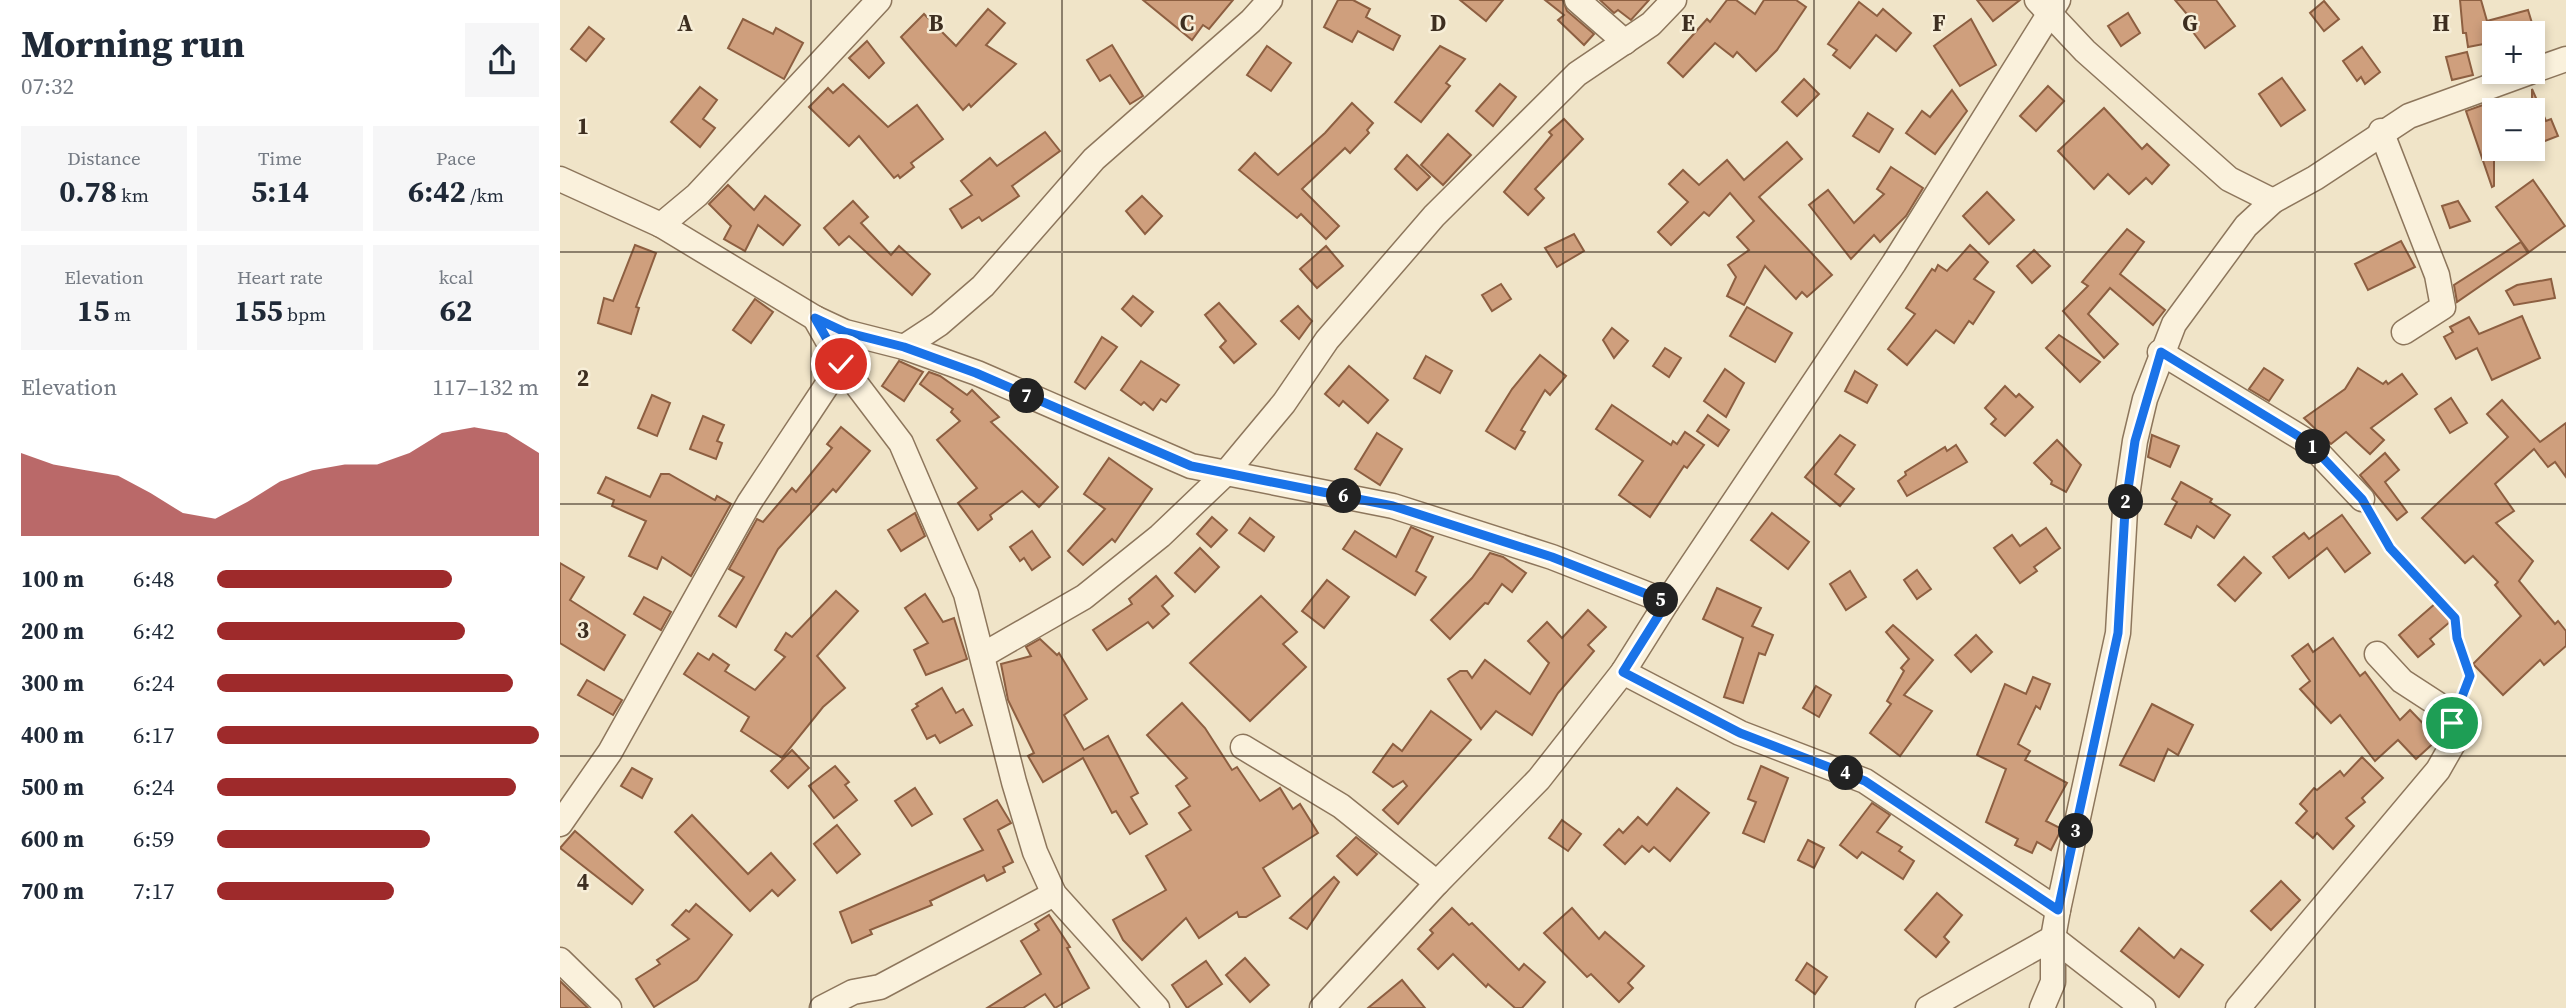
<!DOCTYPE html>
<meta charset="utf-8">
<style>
:root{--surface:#fff;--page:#f6f6f7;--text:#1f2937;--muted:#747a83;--accent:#9e2a2b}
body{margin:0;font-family:"Source Serif 4",serif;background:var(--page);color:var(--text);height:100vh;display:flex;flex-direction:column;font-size:26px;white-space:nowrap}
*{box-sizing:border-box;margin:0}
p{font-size:23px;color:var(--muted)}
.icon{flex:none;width:38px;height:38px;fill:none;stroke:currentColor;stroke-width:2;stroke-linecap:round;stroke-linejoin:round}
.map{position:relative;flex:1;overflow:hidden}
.sheet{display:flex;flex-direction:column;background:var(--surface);width:560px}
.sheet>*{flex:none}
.controls{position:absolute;left:1922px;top:21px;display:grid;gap:14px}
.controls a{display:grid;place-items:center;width:63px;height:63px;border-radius:0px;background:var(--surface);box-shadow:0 4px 10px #0003;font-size:35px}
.pin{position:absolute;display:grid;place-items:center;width:60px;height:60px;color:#fff;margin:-30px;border:4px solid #fff;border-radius:50%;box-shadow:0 2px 7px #0007}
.km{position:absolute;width:35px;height:35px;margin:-18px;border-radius:50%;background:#222;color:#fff;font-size:19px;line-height:35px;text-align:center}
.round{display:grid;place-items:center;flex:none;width:74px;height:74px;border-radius:0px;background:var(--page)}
.headline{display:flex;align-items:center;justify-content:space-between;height:119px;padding:0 21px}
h1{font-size:38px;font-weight:700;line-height:52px}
.metrics{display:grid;grid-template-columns:repeat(3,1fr);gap:10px;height:119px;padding:7px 21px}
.metrics div{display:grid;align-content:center;border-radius:0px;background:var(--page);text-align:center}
.metrics b{font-size:30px;font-weight:700}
.metrics small{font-size:19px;font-weight:400}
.metrics p{font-size:19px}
.chart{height:196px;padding:14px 21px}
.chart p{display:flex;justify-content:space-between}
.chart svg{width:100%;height:126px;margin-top:7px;fill:var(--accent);opacity:.7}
ul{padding:0 21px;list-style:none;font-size:23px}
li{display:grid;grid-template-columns:112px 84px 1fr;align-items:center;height:52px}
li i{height:18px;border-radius:9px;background:var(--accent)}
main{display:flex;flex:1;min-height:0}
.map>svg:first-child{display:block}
.building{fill:#cf9f7d;stroke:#8d5f41;stroke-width:2}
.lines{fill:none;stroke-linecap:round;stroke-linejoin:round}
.minor-casing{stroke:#8d765c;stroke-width:27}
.path{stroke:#8d765c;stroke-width:4.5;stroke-dasharray:5 3.5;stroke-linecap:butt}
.minor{stroke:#faf1dc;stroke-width:24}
.route-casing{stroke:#fff;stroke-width:14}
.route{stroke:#1a73e8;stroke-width:9}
.grid{fill:none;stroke:#3d2e20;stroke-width:2;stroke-opacity:0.55}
.grid-label{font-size:23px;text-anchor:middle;font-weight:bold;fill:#3d2e20;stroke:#f7eed8;stroke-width:5;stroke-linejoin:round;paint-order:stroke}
</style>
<main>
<section class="sheet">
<div class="headline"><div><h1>Morning run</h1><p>07:32</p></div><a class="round"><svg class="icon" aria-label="share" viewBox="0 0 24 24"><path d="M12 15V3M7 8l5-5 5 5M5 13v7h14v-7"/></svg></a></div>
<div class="metrics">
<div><p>Distance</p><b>0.78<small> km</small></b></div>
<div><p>Time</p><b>5:14</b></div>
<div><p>Pace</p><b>6:42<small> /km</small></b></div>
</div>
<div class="metrics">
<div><p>Elevation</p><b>15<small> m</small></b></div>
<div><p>Heart rate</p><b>155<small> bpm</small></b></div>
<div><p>kcal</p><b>62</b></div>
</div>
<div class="chart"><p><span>Elevation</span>117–132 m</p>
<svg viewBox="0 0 160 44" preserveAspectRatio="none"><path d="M0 44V15L10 19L20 21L30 23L40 29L50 36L60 38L70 32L80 25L90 21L100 19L110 19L120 15L130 8L140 6L150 8L160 15V44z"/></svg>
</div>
<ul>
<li><b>100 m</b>6:48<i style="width:73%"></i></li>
<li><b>200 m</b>6:42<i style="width:77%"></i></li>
<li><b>300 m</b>6:24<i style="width:92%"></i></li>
<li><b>400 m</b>6:17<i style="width:100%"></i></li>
<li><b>500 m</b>6:24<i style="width:93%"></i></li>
<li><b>600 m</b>6:59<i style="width:66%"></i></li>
<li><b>700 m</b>7:17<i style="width:55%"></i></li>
</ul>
</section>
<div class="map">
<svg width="2006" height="1008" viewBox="0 0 2006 1008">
<rect width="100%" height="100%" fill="#f0e4c8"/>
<g class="building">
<polygon points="583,0 673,0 649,29 643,25 632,40"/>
<polygon points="778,0 793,0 810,9 806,17 840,36 833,50 798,31 792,42 764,27"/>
<polygon points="900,0 943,0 926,21"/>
<polygon points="985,0 1003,0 1007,11 1034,34 1024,45 998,20 1004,15"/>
<polygon points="1040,0 1089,0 1071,20 1058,10 1054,13"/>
<polygon points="1167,0 1176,0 1195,14 1204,0 1236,0 1246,7 1217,50 1196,71 1177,52 1173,57 1155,43 1123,77 1108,63 1147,19 1150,22"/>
<polygon points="1417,0 1460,0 1433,21"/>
<polygon points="1615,0 1656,0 1675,26 1645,48 1627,24 1632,20"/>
<polygon points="1900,0 1921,0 1927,21 1968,10 1975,33 1934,33 1934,42 1908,47 1906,33 1903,33"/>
<polygon points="1764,1 1779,19 1764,31 1750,13"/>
<polygon points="1299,2 1317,16 1323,9 1351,33 1336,51 1316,35 1290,68 1273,55 1277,50 1268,44"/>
<polygon points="428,9 445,23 426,45 456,64 411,107 409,104 403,110 341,37 364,14 396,46"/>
<polygon points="1568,13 1580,33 1561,46 1548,26"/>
<polygon points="183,19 213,34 216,28 243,43 224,79 168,48"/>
<polygon points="1411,19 1436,65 1400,86 1374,46"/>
<polygon points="29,27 44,39 26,61 11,49"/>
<polygon points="307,41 324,63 309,78 289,58"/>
<polygon points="552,45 583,96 570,104 550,75 540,81 527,60"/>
<polygon points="707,46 731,63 711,91 687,75"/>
<polygon points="880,46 905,59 886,83 890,86 861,122 835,102"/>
<polygon points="1802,47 1820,72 1805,84 1801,77 1797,81 1783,61"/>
<polygon points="1907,52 1913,75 1892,80 1886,57"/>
<polygon points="1722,78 1745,110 1721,126 1699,94"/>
<polygon points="1244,79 1259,94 1237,116 1222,102"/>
<polygon points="283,84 328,127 357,105 383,139 351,163 354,167 340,178 338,175 334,178 299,136 289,146 249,107 268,88 273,93"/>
<polygon points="940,84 956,97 933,126 916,111"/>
<polygon points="1488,86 1504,101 1476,131 1460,116"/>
<polygon points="140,87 157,100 143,119 155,128 140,147 111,122"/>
<polygon points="1972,89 1986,121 1991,119 1998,136 1972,146"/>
<polygon points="1392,90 1407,111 1375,154 1346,133 1362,111 1370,117"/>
<polygon points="1934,101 1934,186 1932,187 1906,111"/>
<polygon points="792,103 813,123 807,130 809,133 790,153 785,148 742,189 779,226 766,239 741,214 737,218 679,170 695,153 718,175 765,133"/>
<polygon points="1544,108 1582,149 1587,144 1609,165 1592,184 1586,178 1569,194 1548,174 1534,189 1498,151"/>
<polygon points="1308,113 1333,129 1319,152 1293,136"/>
<polygon points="1004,119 1023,139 975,189 984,198 968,215 944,192 992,135 989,132"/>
<polygon points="485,132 500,151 452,186 459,196 422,221 419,217 402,228 390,209 412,195 401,181 430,158 437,166"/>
<polygon points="888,134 911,155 883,185 861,165"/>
<polygon points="1227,142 1242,159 1199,197 1272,275 1247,297 1242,292 1236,299 1205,266 1184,305 1167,296 1176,277 1168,265 1189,250 1177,237 1194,221 1170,193 1149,216 1144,212 1111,245 1098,232 1128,202 1109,184 1123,170 1139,185 1167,160 1184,180"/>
<polygon points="847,155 870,177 857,190 835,169"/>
<polygon points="1331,167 1363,188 1346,216 1320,242 1314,235 1291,259 1249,205 1268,190 1294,223 1324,194 1317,189"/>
<polygon points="1973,180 2005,226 1969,252 1936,207"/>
<polygon points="168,185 194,210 205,196 240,225 223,245 198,225 185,251 164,239 171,226 149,204"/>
<polygon points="1427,192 1454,220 1429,244 1403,216"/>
<polygon points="582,196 602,216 585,234 566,211"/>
<polygon points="293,201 308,217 301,223 331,255 339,246 370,274 352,295 289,236 279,245 264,228"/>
<polygon points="1898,201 1910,221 1890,228 1882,206"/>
<polygon points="1567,229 1584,242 1560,274 1605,310 1593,325 1550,288 1528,314 1558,344 1544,358 1503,311 1528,286 1522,282"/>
<polygon points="1014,234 1024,251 997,267 985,248"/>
<polygon points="1841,241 1855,267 1808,290 1795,264"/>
<polygon points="1961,242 1968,253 1897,302 1894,285"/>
<polygon points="75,245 96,253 76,307 79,308 71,334 38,323 44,298 53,301"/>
<polygon points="1410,245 1428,262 1414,279 1434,292 1413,324 1409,321 1394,343 1376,330 1347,365 1328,349 1355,314 1346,308 1372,269 1375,271 1378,265 1387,271"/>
<polygon points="766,246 783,266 757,288 740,269"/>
<polygon points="1474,250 1490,266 1472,283 1457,266"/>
<polygon points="1991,279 1995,298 1954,305 1946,291 1957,285"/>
<polygon points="941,284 951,299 932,311 922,295"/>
<polygon points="573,296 593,312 581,326 562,309"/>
<polygon points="195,299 213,312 191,343 173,330"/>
<polygon points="659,303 696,344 674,363 660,347 666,341 645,315"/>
<polygon points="738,306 752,321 739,339 721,321"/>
<polygon points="1187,307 1232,333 1215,362 1170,336"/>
<polygon points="1962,316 1980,358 1932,380 1917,348 1896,359 1884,337 1893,332 1890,327 1909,317 1919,334"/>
<polygon points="1052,328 1068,341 1054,358 1043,340"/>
<polygon points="1499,335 1540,362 1520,382 1486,348"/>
<polygon points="542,337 557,347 525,389 515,382"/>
<polygon points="1105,348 1121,358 1109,377 1093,366"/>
<polygon points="980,355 1006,376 990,395 985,390 961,430 965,432 955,449 926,431 952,389"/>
<polygon points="866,356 892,371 880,393 854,378"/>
<polygon points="339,361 363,372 344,401 322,386"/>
<polygon points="581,361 619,385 606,402 601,399 593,410 584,402 581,405 561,390"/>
<polygon points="789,366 828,400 808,423 783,401 779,406 765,394"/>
<polygon points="1704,368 1723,380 1709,401 1689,389"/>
<polygon points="1798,368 1823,384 1826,381 1828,384 1842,374 1857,394 1811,428 1824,440 1810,454 1786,432 1771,444 1744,418 1785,389"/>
<polygon points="1165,369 1184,383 1166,417 1144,401"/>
<polygon points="1295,371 1317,385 1307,403 1285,391"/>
<polygon points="369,372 380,376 407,395 412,390 439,417 431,422 498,487 479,507 462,491 430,515 432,519 418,530 398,503 417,488 377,440 400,421 391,412 393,409 360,384"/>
<polygon points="1445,386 1456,397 1459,394 1473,407 1445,436 1431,424 1436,419 1425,408"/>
<polygon points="92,395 110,403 97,436 78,428"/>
<polygon points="1891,398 1907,423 1890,433 1875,409"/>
<polygon points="1942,400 1980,442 2006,423 2006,477 1995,462 1988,467 1974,449 1935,484 1954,511 1936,523 1973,561 1959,581 1995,624 1998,621 2006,631 2006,646 1984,665 1980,660 1943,695 1913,664 1961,616 1935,585 1938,582 1913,556 1905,563 1862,518 1948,437 1927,414"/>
<polygon points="1052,405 1111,445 1113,441 1117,444 1125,432 1144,445 1127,468 1124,466 1090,517 1059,495 1083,461 1036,429"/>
<polygon points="1148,415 1169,430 1158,446 1137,431"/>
<polygon points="143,416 164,425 157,441 162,443 156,459 130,449"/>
<polygon points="281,427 310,451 276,492 273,489 218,549 176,627 159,616 184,577 169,569 197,519 203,522 232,488 236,492 272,448 267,444"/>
<polygon points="817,433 842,449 820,485 795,469"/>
<polygon points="1280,435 1295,445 1275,474 1294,489 1280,506 1245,477"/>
<polygon points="1592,435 1619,446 1610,467 1588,457"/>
<polygon points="1497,440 1521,465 1506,492 1491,484 1492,481 1474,463"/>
<polygon points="1396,445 1407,462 1347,496 1338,481 1346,475 1345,472 1385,447 1387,451"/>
<polygon points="1825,453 1839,470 1825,482 1847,512 1837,520 1800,475"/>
<polygon points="549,458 592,489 555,542 552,539 523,565 508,551 545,509 524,494"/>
<polygon points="101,474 109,474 155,500 157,496 171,504 131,576 102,557 97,569 69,556 86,521 52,506 54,500 38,493 46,477 90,497"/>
<polygon points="1621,482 1652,499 1650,502 1670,515 1654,538 1637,526 1631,538 1605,524 1617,502 1612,499"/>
<polygon points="355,513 365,536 341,551 328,530"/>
<polygon points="1212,513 1249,542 1228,569 1191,540"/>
<polygon points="1782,515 1810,553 1785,572 1767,548 1729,578 1713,557 1744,533 1749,539"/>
<polygon points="652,517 667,530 651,547 637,534"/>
<polygon points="690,518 714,537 704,551 679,533"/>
<polygon points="851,527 873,537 856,571 866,577 855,595 783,549 795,531 836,557"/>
<polygon points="1486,528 1500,548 1474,567 1477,571 1460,583 1434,548 1452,535 1460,546"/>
<polygon points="472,531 490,557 472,570 464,558 460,561 450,547"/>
<polygon points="640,548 659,567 635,592 615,573"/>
<polygon points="930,553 943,557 966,573 952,592 942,584 928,604 925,603 890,639 871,620 912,578"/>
<polygon points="1684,557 1701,573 1675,601 1658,585"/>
<polygon points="0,563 24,577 10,600 65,635 44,670 0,643"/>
<polygon points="1357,570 1371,589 1357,599 1344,580"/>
<polygon points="1290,571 1306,597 1286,610 1270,584"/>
<polygon points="596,576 613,596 602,606 609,614 593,628 588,622 547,650 533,630 572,604 569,599"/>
<polygon points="767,580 789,597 764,628 742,611"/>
<polygon points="1157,588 1201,608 1192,626 1213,635 1205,655 1199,653 1183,703 1164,697 1183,638 1143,619"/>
<polygon points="276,591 298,611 257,656 285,688 263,707 222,758 181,731 189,717 124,674 138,653 149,660 153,654 169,665 165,671 195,690 225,657 215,650 226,633 232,637"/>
<polygon points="365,594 383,622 394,618 407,659 366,675 354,650 368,643 345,608"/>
<polygon points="701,596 737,632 723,644 746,667 690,721 630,663"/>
<polygon points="84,597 111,612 101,630 74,614"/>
<polygon points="1876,603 1891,621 1870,639 1874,644 1858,657 1839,635"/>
<polygon points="1028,610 1046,627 1028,645 1034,651 998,693 972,735 936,711 921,729 888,679 900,671 907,671 912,678 925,660 970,694 989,663 968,641 987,622 1002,638"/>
<polygon points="1333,625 1373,660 1344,695 1372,711 1340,756 1310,733 1331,704 1327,701 1344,671 1341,668 1349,659 1326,632"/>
<polygon points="1416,635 1432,652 1411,672 1395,655"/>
<polygon points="1773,638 1800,676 1805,672 1840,720 1850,710 1878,739 1856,759 1838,740 1815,761 1780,715 1771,723 1740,689 1750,681 1732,656 1748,644 1753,652"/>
<polygon points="480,639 497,655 499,653 527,699 504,715 524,750 548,736 578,793 571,797 587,824 570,834 556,811 552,813 523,758 483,782 468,756 474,753 448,700 441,664 471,656 466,647"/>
<polygon points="1473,677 1490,684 1480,709 1476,706 1458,744 1470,751 1465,760 1507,783 1486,821 1500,828 1499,834 1491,850 1477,842 1472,853 1455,845 1458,839 1426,822 1446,769 1417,755 1445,684 1466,694"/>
<polygon points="27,680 62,700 53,715 18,695"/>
<polygon points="1256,686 1271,695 1259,717 1243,708"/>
<polygon points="382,688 396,713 403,709 412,725 380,743 375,735 367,739 352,710 358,706 356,704"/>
<polygon points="622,703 645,728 672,770 677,767 700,801 720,788 733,809 740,804 758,833 703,868 720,896 686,917 679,917 677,912 639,938 626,918 582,960 563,940 553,920 606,890 586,856 631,830 619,813 630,806 616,786 627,778 587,735"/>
<polygon points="1592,704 1633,725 1618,755 1608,749 1594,781 1560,765"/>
<polygon points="871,711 911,740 838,824 823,810 847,786 843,781 833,787 813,772 833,744 842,751"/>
<polygon points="232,750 249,768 228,788 211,771"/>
<polygon points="1802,757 1823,778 1802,798 1805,802 1786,818 1794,826 1773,849 1757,833 1753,838 1736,823 1747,811 1740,804 1754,788 1757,790 1780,771 1784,776"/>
<polygon points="275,766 289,782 285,785 297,800 274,818 249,786"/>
<polygon points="1201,766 1228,778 1204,842 1183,833 1196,802 1188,799"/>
<polygon points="72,768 92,779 82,798 61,786"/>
<polygon points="355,788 372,814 352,826 335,801"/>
<polygon points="1117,788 1149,813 1110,861 1094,847 1089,852 1082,846 1065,864 1044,845 1059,829 1063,833 1078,817 1087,825"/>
<polygon points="437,800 451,823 438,830 453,862 443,867 445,872 427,881 424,875 370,901 372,905 310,930 312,934 292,943 280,912 423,850 404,819"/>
<polygon points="1312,803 1330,815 1317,832 1342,847 1339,851 1354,861 1343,879 1302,852 1297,858 1280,845"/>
<polygon points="132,815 188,874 211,853 235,880 218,896 212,890 190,911 115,832"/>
<polygon points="1002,820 1021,834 1008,851 989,838"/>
<polygon points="277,825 300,854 277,873 254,844"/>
<polygon points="15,831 83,890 72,904 0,848"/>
<polygon points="796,837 817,854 797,875 777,856"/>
<polygon points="1248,840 1264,848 1254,868 1238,860"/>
<polygon points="774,877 779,882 747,929 730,918"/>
<polygon points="1721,881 1740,900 1711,930 1691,911"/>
<polygon points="1377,893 1402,915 1384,937 1389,942 1376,957 1345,930"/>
<polygon points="136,904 172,935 137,980 94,1007 76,979 100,964 97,960 129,939 112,925 126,910 129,912"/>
<polygon points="892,908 909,925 912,923 959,970 964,964 985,982 962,1008 955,1008 928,984 926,987 893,954 878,969 858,949 873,933 870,930"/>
<polygon points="1012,908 1039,939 1045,932 1084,966 1068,983 1073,988 1059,1002 1031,974 1027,977 984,933"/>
<polygon points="489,915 510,947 507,948 529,988 495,1008 485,994 463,1008 427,1008 481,974 461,941 479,930 475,924"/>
<polygon points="1579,928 1614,958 1621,949 1643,965 1619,997 1561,951"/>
<polygon points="685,958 709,985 690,1002 666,975"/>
<polygon points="646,961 662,984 627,1008 612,985"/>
<polygon points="1247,963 1267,977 1255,994 1236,980"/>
<polygon points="842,980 865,1008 808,1008"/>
<polygon points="0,981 28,1008 0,1008"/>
</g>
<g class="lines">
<defs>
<g id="minor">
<polyline points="1017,0 1065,42"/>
<polyline points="1477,0 1525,51 1669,179 1713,201"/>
<polyline points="1972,71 2006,59"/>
<polyline points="1821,131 1877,275 1883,307 1844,332"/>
<polyline points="0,179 101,225 255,318 285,332 344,347 417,373 631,466 833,506 992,557 1107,602"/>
<polyline points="101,225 137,195 319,0"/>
<polyline points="255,318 281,364 341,443 406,594 454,782 475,852 494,894 597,1008"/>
<polyline points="344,347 379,324 423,286 534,159 691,21 710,0"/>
<polyline points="1600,352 1748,442 1802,499"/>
<polyline points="423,655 524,597 600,536 665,474 724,403 767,340 874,216 1017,74 1091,24 1114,0"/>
<polyline points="1063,672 1180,733 1305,781 1498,910"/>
<polyline points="683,747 781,806 877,883"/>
<polyline points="0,824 50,752 189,503 281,364"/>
<polyline points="0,960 49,1008"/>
<polyline points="262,1008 293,992 320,987 494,894"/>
<polyline points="762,1008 877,883 979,779 1063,672 1107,602 1334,263 1498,0"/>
<polyline points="1368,1008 1493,938 1583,1008"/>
<polyline points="1482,1008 1493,982 1493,938 1498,910 1558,633 1565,510 1575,441 1585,399 1614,324 1686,226 1713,201 1755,178 1849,116 1970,72"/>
<polyline points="1678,1008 1878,770 1894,742 1892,723 1882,707 1842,681 1817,654"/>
</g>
</defs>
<use href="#minor" class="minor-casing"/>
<polyline class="path" points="1811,519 1830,548 1895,618 1897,637 1910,676 1902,696"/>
<use href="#minor" class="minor"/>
</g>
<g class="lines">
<defs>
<polyline id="route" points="281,364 255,318 285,332 344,347 416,373 631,466 833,506 992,557 1107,602 1063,672 1180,733 1305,781 1498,910 1558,633 1565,510 1575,441 1601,352 1748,442 1802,499 1830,548 1895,618 1897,638 1910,676 1892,723"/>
</defs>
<use href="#route" class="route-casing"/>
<use href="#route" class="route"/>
</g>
<path class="grid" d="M251,0v1008M502,0v1008M752,0v1008M1003,0v1008M1254,0v1008M1504,0v1008M1755,0v1008M0,252h2006M0,504h2006M0,756h2006"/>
<g class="grid-label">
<text x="125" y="31">A</text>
<text x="376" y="31">B</text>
<text x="627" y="31">C</text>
<text x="878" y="31">D</text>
<text x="1128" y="31">E</text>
<text x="1379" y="31">F</text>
<text x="1630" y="31">G</text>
<text x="1881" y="31">H</text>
<text x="23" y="134">1</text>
<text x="23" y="386">2</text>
<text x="23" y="638">3</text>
<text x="23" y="890">4</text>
</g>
</svg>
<div class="controls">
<a>+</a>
<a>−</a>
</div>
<div class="pin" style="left:1892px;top:723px;background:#1e9e55"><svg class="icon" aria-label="arrive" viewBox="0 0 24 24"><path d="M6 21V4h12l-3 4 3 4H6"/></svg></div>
<div class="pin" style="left:281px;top:364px;background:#d93025"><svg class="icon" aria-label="check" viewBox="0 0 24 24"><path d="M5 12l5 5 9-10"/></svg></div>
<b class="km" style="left:1753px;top:447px">1</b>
<b class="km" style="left:1566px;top:502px">2</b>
<b class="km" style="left:1516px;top:831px">3</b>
<b class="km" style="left:1286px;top:773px">4</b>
<b class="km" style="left:1101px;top:600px">5</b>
<b class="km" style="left:784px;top:496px">6</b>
<b class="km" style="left:467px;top:396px">7</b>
</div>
</main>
